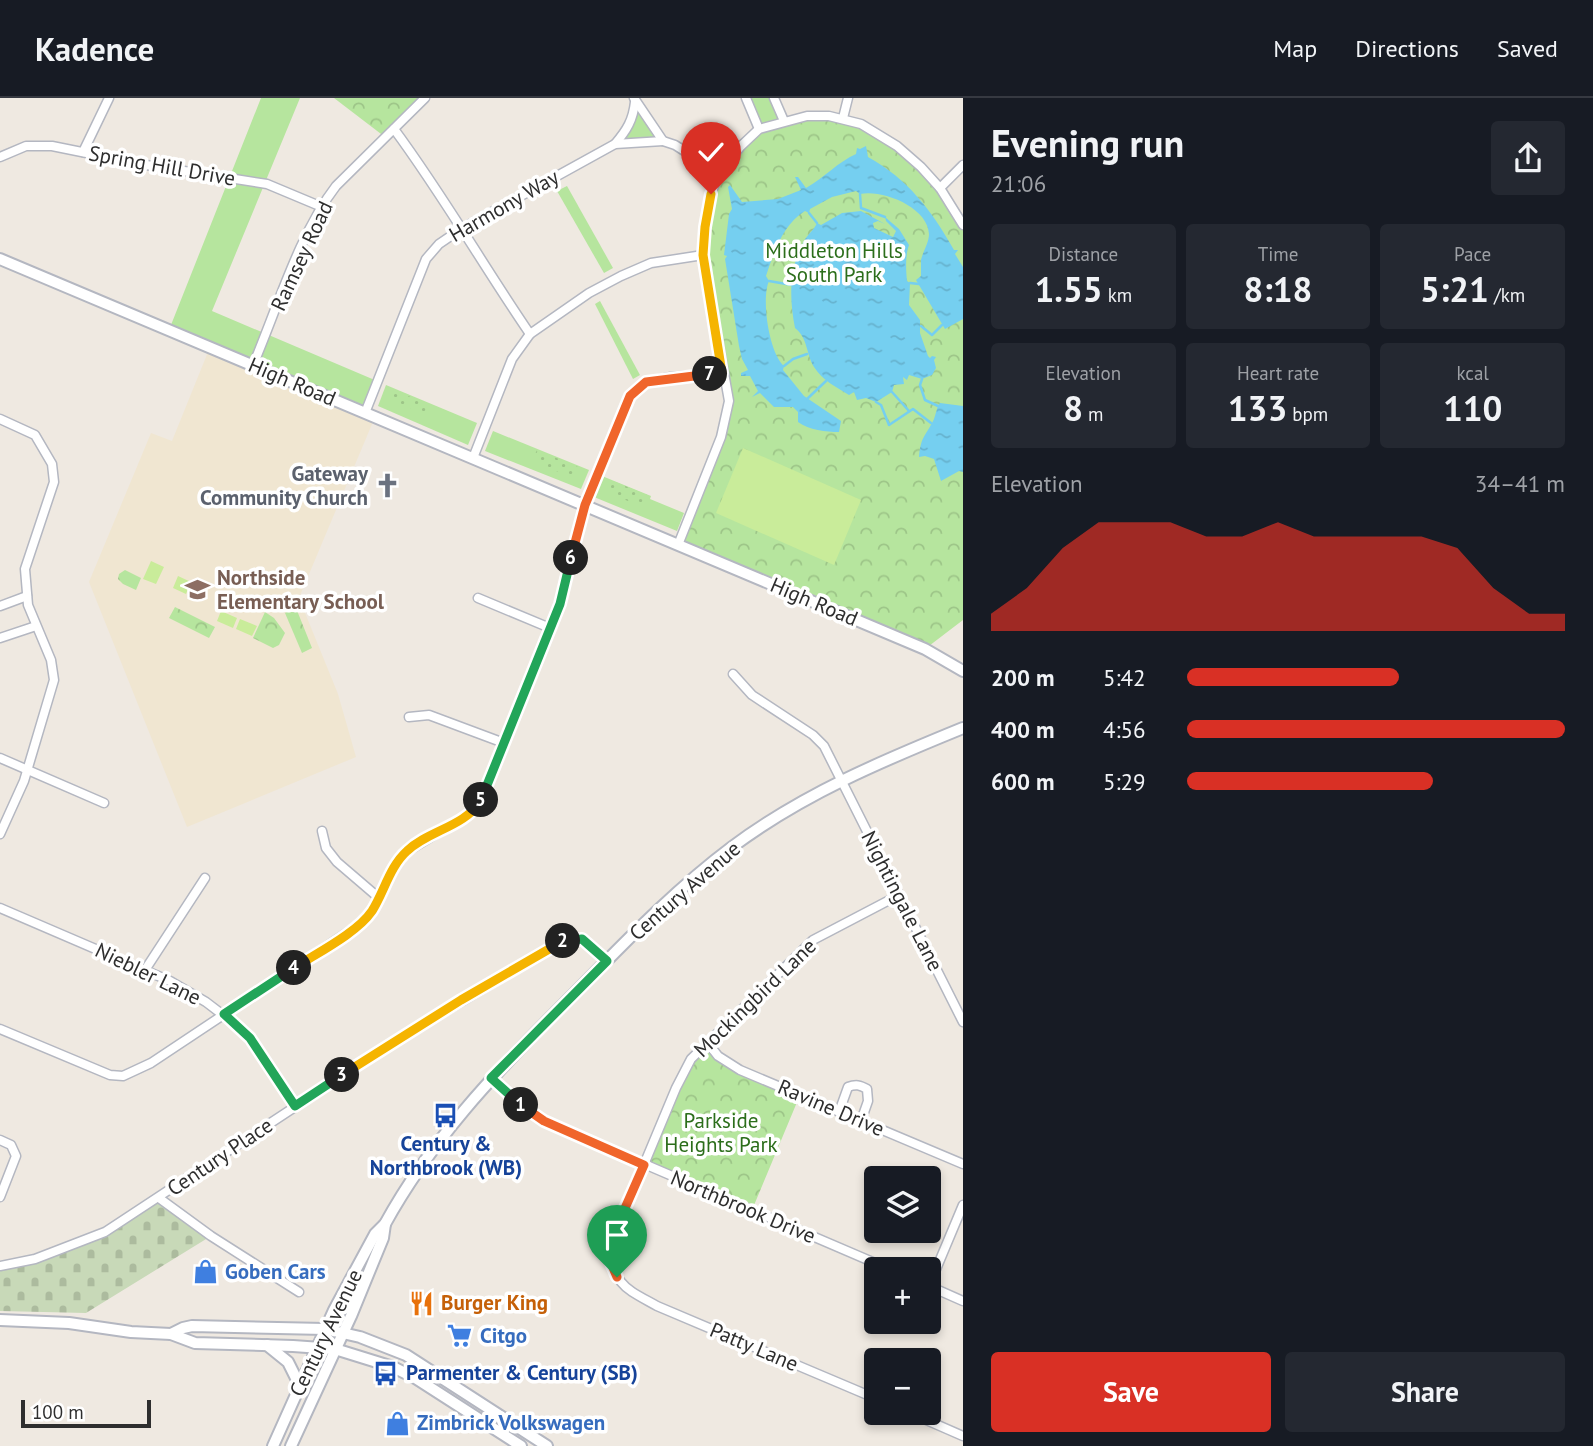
<!DOCTYPE html>
<meta charset="utf-8">
<style>
:root{--surface:#171b24;--page:#242831;--text:#f1f3f6;--muted:#9ea1a6;--line:#363941;--accent:#d93025}
body{margin:0;font-family:"PT Sans",sans-serif;background:var(--page);color:var(--text);height:100vh;display:flex;flex-direction:column;font-size:26px;white-space:nowrap}
*{box-sizing:border-box;margin:0}
p{font-size:23px;color:var(--muted)}
.icon{flex:none;width:38px;height:38px;fill:none;stroke:currentColor;stroke-width:2;stroke-linecap:round;stroke-linejoin:round}
.map{position:relative;flex:1;overflow:hidden}
.panel{display:flex;flex-direction:column;background:var(--surface);width:630px}
.panel>*{flex:none}
.fabs{position:absolute;left:864px;top:1068px;display:grid;gap:14px}
.fabs a{display:grid;place-items:center;width:77px;height:77px;border-radius:7px;background:var(--surface);box-shadow:0 4px 10px #0003;font-size:35px}
.scale{position:absolute;left:21px;bottom:18px;width:130px;box-sizing:border-box;padding-left:7px;border:4px solid #2e2e2e;border-top:0;font-size:19px;line-height:24px;white-space:nowrap;color:#2e2e2e;-webkit-text-stroke:5px #fff;paint-order:stroke}
.pin{position:absolute;display:grid;place-items:center;width:60px;height:60px;color:#fff;margin:-72px -30px;border-radius:50% 50% 50% 0;rotate:-45deg;box-shadow:0 0 7px #0007}
.pin .icon{rotate:45deg}
.km{position:absolute;width:35px;height:35px;margin:-18px;border-radius:50%;background:#222;color:#fff;font-size:19px;line-height:35px;text-align:center}
.round{display:grid;place-items:center;flex:none;width:74px;height:74px;border-radius:7px;background:var(--page)}
.headline{display:flex;align-items:center;justify-content:space-between;height:119px;padding:0 28px}
h1{font-size:38px;font-weight:600;line-height:52px}
.figures{display:grid;grid-template-columns:repeat(3,1fr);gap:10px;height:119px;padding:7px 28px}
.figures div{display:grid;align-content:center;border-radius:7px;background:var(--page);text-align:center}
.figures b{font-size:35px;font-weight:600}
.figures small{font-size:19px;font-weight:400}
.figures p{font-size:19px}
.chart{height:196px;padding:14px 28px}
.chart p{display:flex;justify-content:space-between}
.chart svg{width:100%;height:126px;margin-top:7px;fill:var(--accent);opacity:.7}
.primary-button{display:flex;gap:14px;margin-top:auto;padding:14px 28px}
.primary-button a{flex:1;height:80px;border-radius:7px;background:var(--accent);color:#fff;font-size:28px;font-weight:600;line-height:80px;text-align:center}
.primary-button a+a{background:var(--page);color:var(--text)}
ul{padding:0 28px;list-style:none;font-size:23px}
li{display:grid;grid-template-columns:112px 84px 1fr;align-items:center;height:52px}
li i{height:18px;border-radius:9px;background:var(--accent)}
header{display:flex;align-items:center;gap:42px;box-sizing:border-box;height:98px;padding:0 35px;background:var(--surface);border-bottom:2px solid var(--line)}
header strong{font-size:33px}
nav{display:flex;gap:38px;margin-inline-start:auto;font-size:24px}
main{display:flex;flex:1;min-height:0}
.map>svg:first-child{display:block}
.education{fill:#f0e6d1}
.grass{fill:#b6e59e}
.cemetery{fill:url(#cemetery-stones)}
.park{fill:url(#park-crowns)}
.garden{fill:url(#garden-dots)}
.pitch{fill:#c9ec9a}
.water{fill:url(#water-ripples)}
.lines{fill:none;stroke-linecap:round;stroke-linejoin:round}
.stream{stroke:#75cff0;stroke-width:2.5}
.street-casing{stroke:#b4b7c1;stroke-width:11}
.secondary-casing{stroke:#b4b7c1;stroke-width:14}
.street{stroke:#fff;stroke-width:8}
.secondary{stroke:#fff;stroke-width:10}
.split-1-casing{stroke:#fff;stroke-width:14}
.split-2-casing{stroke:#fff;stroke-width:14}
.split-3-casing{stroke:#fff;stroke-width:14}
.split-4-casing{stroke:#fff;stroke-width:14}
.split-5-casing{stroke:#fff;stroke-width:14}
.split-6-casing{stroke:#fff;stroke-width:14}
.split-7-casing{stroke:#fff;stroke-width:14}
.split-8-casing{stroke:#fff;stroke-width:14}
.split-1{stroke:#f0652b;stroke-width:9}
.split-2{stroke:#22a559;stroke-width:9}
.split-3{stroke:#f5b400;stroke-width:9}
.split-4{stroke:#22a559;stroke-width:9}
.split-5{stroke:#f5b400;stroke-width:9}
.split-6{stroke:#22a559;stroke-width:9}
.split-7{stroke:#f0652b;stroke-width:9}
.split-8{stroke:#f5b400;stroke-width:9}
.labels{text-anchor:middle;stroke-width:7;stroke-linejoin:round;paint-order:stroke}
.street-label{font-size:21px;fill:#2e2e2e;stroke:#fff}
.park-label{font-size:21px;fill:#2c6e1b;stroke:#fff}
.worship-label{font-size:21px;font-weight:bold;fill:#5b616d;stroke:#fff;text-anchor:end}
.education-label{font-size:21px;font-weight:bold;fill:#785e54;stroke:#fff;text-anchor:start}
.transit-label{font-size:21px;font-weight:bold;fill:#164399;stroke:#fff}
.shop-label{font-size:21px;font-weight:bold;fill:#366cbe;stroke:#fff;text-anchor:start}
.food-label{font-size:21px;font-weight:bold;fill:#c56008;stroke:#fff;text-anchor:start}
</style>
<header>
<strong>Kadence</strong>
<nav><a>Map</a><a>Directions</a><a>Saved</a></nav>
</header>
<main>
<div class="map">
<svg width="963" height="1348" viewBox="0 0 963 1348">
<defs>
<pattern id="cemetery-stones" width="16" height="16" patternUnits="userSpaceOnUse" patternTransform="scale(1.75)"><rect width="16" height="16" fill="#c8d9b8"/><path d="M2 7V4a2 2 0 0 1 4 0v3zM10 15v-3a2 2 0 0 1 4 0v3z" fill="#acbb9e"/></pattern>
<pattern id="park-crowns" width="20" height="18" patternUnits="userSpaceOnUse" patternTransform="scale(1.75)"><rect width="20" height="18" fill="#b6e59e"/><path d="M2 6a3 3 0 1 1 6 0M12 15a3 3 0 1 1 6 0" fill="none" stroke="#9dc588"/></pattern>
<pattern id="garden-dots" width="8" height="8" patternUnits="userSpaceOnUse" patternTransform="scale(1.75)"><rect width="8" height="8" fill="#b6e59e"/><path d="M2 2h.1M6 6h.1" fill="none" stroke="#9dc588" stroke-width="1.8" stroke-linecap="round"/></pattern>
<pattern id="water-ripples" width="26" height="14" patternUnits="userSpaceOnUse" patternTransform="scale(1.75)"><rect width="26" height="14" fill="#75cff0"/><path d="M2 4q2-2 4 0t4 0M15 11q2-2 4 0t4 0" fill="none" stroke="#66b2ce"/></pattern>
</defs>
<rect width="100%" height="100%" fill="#efe9e1"/>
<polygon class="education" points="210,249 375,319 299,500 338,596 356,659 187,729 89,484 151,335 172,343"/>
<g class="grass">
<polygon points="261,0 300,0 212,213 377,283 365,315 169,232"/>
<polygon points="746,0 774,0 784,23 759,31"/>
<polygon points="635,4 663,43 616,46"/>
<polygon points="567,88 613,170 604,175 557,93"/>
<polygon points="600,203 640,277 633,281 595,206"/>
<polygon points="386,287 477,325 468,347 378,308"/>
<polygon points="493,333 589,372 581,391 485,353"/>
<polygon points="602,378 651,398 650,401 684,415 677,433 594,399"/>
</g>
<polygon class="cemetery" points="159,1100 211,1138 86,1215 0,1213 0,1168 105,1134"/>
<g class="park">
<polygon points="334,0 425,0 385,39"/>
<polygon points="807,18 861,26 921,69 963,127 963,522 925,551 678,447 693,415 729,303 703,157 719,75 759,31"/>
<polygon points="125,472 141,480 136,492 123,486 118,481 119,476"/>
<polygon points="175,509 215,529 209,540 169,520"/>
<polygon points="296,510 312,550 302,555 285,515"/>
<polygon points="265,514 274,520 285,535 279,547 273,550 253,540"/>
<polygon points="707,944 718,958 800,997 752,1112 644,1067 676,990"/>
</g>
<g class="garden">
<polygon points="394,292 432,308 428,317 390,302"/>
<polygon points="537,352 578,369 573,380 532,363"/>
<polygon points="613,383 647,397 643,409 608,395"/>
</g>
<g class="pitch">
<polygon points="743,350 861,402 834,467 716,415"/>
<polygon points="151,463 164,469 156,486 143,481"/>
<polygon points="178,478 191,484 186,496 173,490"/>
<polygon points="221,513 237,520 233,530 217,523"/>
<polygon points="240,521 257,528 252,538 236,531"/>
</g>
<g class="water">
<path d="M866,48l2,11c40,22 64,54 86,93h4l-3,4 8,13v52l-18,10 -29,-49 5,-4c0,-5 0,-11 0,-16 2,-9 8,-17 8,-26 -1,-27 -47,-45 -69,-40l-4,-3 -24,6 -22,12 -1,4 -4,-2c-22,13 -31,41 -39,65l3,5c-8,18 0,72 15,85l-1,4 21,26 37,25 -2,11c-13,0 -30,-2 -41,-10v-10l-5,-5h-19l-14,-14 -8,4 6,-6 -8,-15h-9v-3l7,-3 -6,-11 -3,-13 -14,-87 2,-3 -3,-1 5,-41 3,-5 -4,-22 2,-2 12,17 36,-3 23,-9 -6,-13h3l8,11c19,-11 32,-26 50,-34l1,-6 3,1z"/>
<path d="M861,113l24,13 -7,-3 -5,2 1,5 19,9 3,-6 -10,-10 -1,-4 14,12 10,16c-4,11 -3,25 -2,36l3,2 -1,22 11,15v13l8,23 2,2 2,-2 4,1 -2,3 2,8 -4,7 -10,4 -13,-4 -2,5 -4,-3 1,7 -10,1 -2,7 -16,10 -10,-4 -9,2 -3,-8 -5,3c-13,-8 -27,-15 -35,-28 -8,-13 -6,-29 -19,-39 -6,-30 -6,-60 9,-87 4,-7 10,-11 13,-18l4,2 21,-12z"/>
<path d="M940,305l23,3v66l-4,-1 -18,10 -7,-22 -9,-3 -6,1c2,-22 7,-21 15,-38 2,-5 2,-10 6,-16z"/>
</g>
<g class="lines">
<g class="stream">
<polyline points="860,96 861,110 885,119"/>
<polyline points="809,115 817,125"/>
<polyline points="769,183 792,187"/>
<polyline points="910,185 919,186"/>
<polyline points="921,228 932,237 942,227"/>
<polyline points="784,268 793,261 807,256"/>
<polyline points="922,281 920,287 925,302 938,308"/>
<polyline points="892,294 909,313"/>
<polyline points="807,301 826,283"/>
<polyline points="876,304 881,307 889,327 913,311 931,325"/>
</g>
<defs>
<g id="street">
<polyline points="634,0 663,43 675,47 719,75"/>
<polyline points="746,0 759,31"/>
<polyline points="774,0 784,23"/>
<polyline points="843,20 848,0"/>
<path d="M394,31c49,66 90,138 136,205"/>
<path d="M615,46c12,-14 18,-24 20,-42"/>
<polyline points="83,54 109,0"/>
<polyline points="0,59 26,48 52,48 146,67 267,86 322,109"/>
<polyline points="940,90 963,67"/>
<path d="M253,267c24,-56 46,-131 83,-179l89,-88"/>
<polyline points="365,315 426,161 439,146 461,131 615,46 663,43"/>
<polyline points="0,321 35,337 52,366 54,384 25,471 28,507 51,562 54,582 24,683 0,736"/>
<polyline points="473,360 512,261 530,236 589,195 621,178 651,165 703,157"/>
<polyline points="678,447 721,339 729,303 703,157 705,129 711,96 719,75 741,48 759,31 807,18 829,18 861,26 897,48 921,69 940,90 963,127"/>
<polyline points="478,500 550,530"/>
<polyline points="0,508 27,498"/>
<polyline points="0,540 36,528"/>
<polyline points="733,576 752,597 813,637 824,648 963,924"/>
<polyline points="409,619 429,617 504,645"/>
<polyline points="0,660 104,705"/>
<polyline points="322,733 326,750 337,764 379,800"/>
<polyline points="0,810 170,883 206,904 244,933 295,1008"/>
<polyline points="145,872 205,780"/>
<polyline points="0,931 110,977 123,978 151,965 357,828 371,814 395,769 406,754 472,714 482,702 560,506 581,419 630,298 646,284 671,279 722,275"/>
<polyline points="707,944 718,958 740,972 963,1066"/>
<polyline points="491,980 512,1000 544,1023 889,1171"/>
<path d="M839,1014l9,-25c8,-3 12,-2 19,2l1,12 -7,20"/>
<polyline points="0,1042 11,1047 16,1058 0,1099"/>
<polyline points="159,1100 211,1138 299,1194"/>
<polyline points="0,1168 35,1161 105,1134 392,945 561,844 568,841 582,841 607,863"/>
<polyline points="929,1188 963,1107"/>
<polyline points="929,1188 963,1203"/>
<path d="M877,1301l-220,-93c-34,-19 -42,-20 -47,-60l66,-158 15,-29 122,-119 86,-45"/>
<polyline points="908,1314 963,1338"/>
</g>
<g id="secondary">
<polyline points="0,161 925,551 963,573"/>
<polyline points="0,1222 69,1225 131,1234 171,1236 195,1245 293,1248 335,1251 393,1269 417,1281 521,1348"/>
<polyline points="171,1236 183,1230 192,1228 325,1231 360,1239 406,1257 547,1348"/>
<polyline points="267,1247 288,1264 300,1288"/>
<path d="M273,1348l61,-136 41,-76 10,-10c45,-82 107,-148 173,-214 56,-56 110,-115 174,-163 71,-53 150,-86 231,-119"/>
<polyline points="291,1348 351,1218 383,1140 385,1126"/>
</g>
</defs>
<use href="#street" class="street-casing"/>
<use href="#secondary" class="secondary-casing"/>
<use href="#street" class="street"/>
<use href="#secondary" class="secondary"/>
</g>
<g class="lines">
<defs>
<polyline id="split-1" points="521,1007 544,1023 644,1067 611,1142 611,1165 617,1179"/>
<polyline id="split-2" points="521,1007 491,980 607,863 582,841 563,843"/>
<polyline id="split-3" points="342,977 461,902 563,843"/>
<polyline id="split-4" points="294,870 224,916 250,940 295,1008 342,977"/>
<path id="split-5" d="M294,870c23,-15 63,-35 78,-57 12,-19 18,-45 35,-60 22,-21 58,-24 74,-51"/>
<polyline id="split-6" points="481,702 560,506 571,460"/>
<polyline id="split-7" points="571,460 585,407 630,298 646,284 710,276"/>
<polyline id="split-8" points="710,276 722,275 703,157 705,129 711,96"/>
</defs>
<use href="#split-1" class="split-1-casing"/>
<use href="#split-2" class="split-2-casing"/>
<use href="#split-3" class="split-3-casing"/>
<use href="#split-4" class="split-4-casing"/>
<use href="#split-5" class="split-5-casing"/>
<use href="#split-6" class="split-6-casing"/>
<use href="#split-7" class="split-7-casing"/>
<use href="#split-8" class="split-8-casing"/>
<use href="#split-1" class="split-1"/>
<use href="#split-2" class="split-2"/>
<use href="#split-3" class="split-3"/>
<use href="#split-4" class="split-4"/>
<use href="#split-5" class="split-5"/>
<use href="#split-6" class="split-6"/>
<use href="#split-7" class="split-7"/>
<use href="#split-8" class="split-8"/>
</g>
<defs>
<symbol id="church-bare" viewBox="-9 -9 18 18"><path d="M-1.2-6h2.4v3.5h3.3v2.4h-3.3V6h-2.4V-.1h-3.3v-2.4h3.3Z" fill="#6b7280" stroke="#fff" stroke-width="2.5" paint-order="stroke"/></symbol>
<symbol id="school-bare" viewBox="-9 -9 18 18"><path d="M0-5L7-2L0 1L-7-2ZM-4 1L0 2.5L4 1V4Q0 6-4 4Z" fill="#8d6e63" stroke="#fff" stroke-width="2.5" paint-order="stroke"/></symbol>
<symbol id="bus-bare" viewBox="-9 -9 18 18"><path d="M-5-6H5V4H4V6H2V4H-2V6H-4V4H-5ZM-3.5-4V0h7V-4ZM-3.5 1.2v1.5H-2V1.2ZM2 1.2v1.5H3.5V1.2Z" fill="#1a4fb4" stroke="#fff" stroke-width="2.5" paint-order="stroke"/></symbol>
<symbol id="shop-bare" viewBox="-9 -9 18 18"><path d="M-5-2.5h2.3a2.7 3.5 0 0 1 5.4 0H5L5.5 6h-11ZM-1.5-2.5h3a1.5 2.3 0 0 0-3 0Z" fill="#3f7fe0" stroke="#fff" stroke-width="2.5" paint-order="stroke"/></symbol>
<symbol id="restaurant-bare" viewBox="-9 -9 18 18"><path d="M-5-6h1v4h1v-4h1v4h1v-4h1v5L-1.5 .5V6h-2V.5L-5-1ZM5-6V6H3V1.5H1.5Q1.5-4 5-6Z" fill="#e8710a" stroke="#fff" stroke-width="2.5" paint-order="stroke"/></symbol>
<symbol id="supermarket-bare" viewBox="-9 -9 18 18"><path d="M-6-5.5h2.5l.6 2H6L4.5 2H-2.5L-4.4-4H-6ZM-1.5 3.2a1.3 1.3 0 1 0 .1 0ZM3 3.2a1.3 1.3 0 1 0 .1 0Z" fill="#3f7fe0" stroke="#fff" stroke-width="2.5" paint-order="stroke"/></symbol>
</defs>
<g fill-rule="evenodd">
<use href="#church-bare" x="370" y="370" width="35" height="35"/>
<use href="#school-bare" x="180" y="474" width="35" height="35"/>
<use href="#bus-bare" x="428" y="1000" width="35" height="35"/>
<use href="#shop-bare" x="188" y="1156" width="35" height="35"/>
<use href="#restaurant-bare" x="404" y="1188" width="35" height="35"/>
<use href="#supermarket-bare" x="442" y="1220" width="35" height="35"/>
<use href="#bus-bare" x="368" y="1258" width="35" height="35"/>
<use href="#shop-bare" x="380" y="1308" width="35" height="35"/>
</g>
<g class="labels">
<g class="street-label">
<text transform="translate(162 68) rotate(10)" y="7">Spring Hill Drive</text>
<text transform="translate(504 108) rotate(-30)" y="7">Harmony Way</text>
<text transform="translate(302 158) rotate(-65)" y="7">Ramsey Road</text>
<text transform="translate(292 284) rotate(23)" y="7">High Road</text>
<text transform="translate(814 504) rotate(23)" y="7">High Road</text>
<text transform="translate(685 793) rotate(-41)" y="7">Century Avenue</text>
<text transform="translate(902 803) rotate(63)" y="7">Nightingale Lane</text>
<text transform="translate(148 876) rotate(26)" y="7">Niebler Lane</text>
<text transform="translate(755 900) rotate(-44)" y="7">Mockingbird Lane</text>
<text transform="translate(831 1010) rotate(23)" y="7">Ravine Drive</text>
<text transform="translate(220 1059) rotate(-34)" y="7">Century Place</text>
<text transform="translate(743 1109) rotate(23)" y="7">Northbrook Drive</text>
<text transform="translate(326 1235) rotate(-64)" y="7">Century Avenue</text>
<text transform="translate(754 1249) rotate(23)" y="7">Patty Lane</text>
</g>
<g class="park-label">
<text x="834" y="160">Middleton Hills<tspan x="834" dy="24">South Park</tspan></text>
<text x="721" y="1030">Parkside<tspan x="721" dy="24">Heights Park</tspan></text>
</g>
<g class="worship-label">
<text x="368" y="383">Gateway<tspan x="368" dy="24">Community Church</tspan></text>
</g>
<g class="education-label">
<text x="217" y="487">Northside<tspan x="217" dy="24">Elementary School</tspan></text>
</g>
<g class="transit-label">
<text x="446" y="1053">Century &amp;<tspan x="446" dy="24">Northbrook (WB)</tspan></text>
<text x="406" y="1282" text-anchor="start">Parmenter &amp; Century (SB)</text>
</g>
<g class="shop-label">
<text x="225" y="1181">Goben Cars</text>
<text x="480" y="1245">Citgo</text>
<text x="417" y="1332">Zimbrick Volkswagen</text>
</g>
<g class="food-label">
<text x="441" y="1212">Burger King</text>
</g>
</g>
</svg>
<div class="fabs">
<a><svg class="icon" aria-label="layers" viewBox="0 0 24 24"><path d="M12 4l9 5-9 5-9-5zM3 14l9 5 9-5"/></svg></a>
<a>+</a>
<a>−</a>
</div>
<div class="scale">100 m</div>
<div class="pin" style="left:617px;top:1179px;background:#1e9e55"><svg class="icon" aria-label="arrive" viewBox="0 0 24 24"><path d="M6 21V4h12l-3 4 3 4H6"/></svg></div>
<div class="pin" style="left:711px;top:96px;background:#d93025"><svg class="icon" aria-label="check" viewBox="0 0 24 24"><path d="M5 12l5 5 9-10"/></svg></div>
<b class="km" style="left:521px;top:1007px">1</b>
<b class="km" style="left:563px;top:843px">2</b>
<b class="km" style="left:342px;top:977px">3</b>
<b class="km" style="left:294px;top:870px">4</b>
<b class="km" style="left:481px;top:702px">5</b>
<b class="km" style="left:571px;top:460px">6</b>
<b class="km" style="left:710px;top:276px">7</b>
</div>
<section class="panel">
<div class="headline"><div><h1>Evening run</h1><p>21:06</p></div><a class="round"><svg class="icon" aria-label="share" viewBox="0 0 24 24"><path d="M12 15V3M7 8l5-5 5 5M5 13v7h14v-7"/></svg></a></div>
<div class="figures">
<div><p>Distance</p><b>1.55<small> km</small></b></div>
<div><p>Time</p><b>8:18</b></div>
<div><p>Pace</p><b>5:21<small> /km</small></b></div>
</div>
<div class="figures">
<div><p>Elevation</p><b>8<small> m</small></b></div>
<div><p>Heart rate</p><b>133<small> bpm</small></b></div>
<div><p>kcal</p><b>110</b></div>
</div>
<div class="chart"><p><span>Elevation</span>34–41 m</p>
<svg viewBox="0 0 160 44" preserveAspectRatio="none"><path d="M0 44V38L10 29L20 15L30 6L40 6L50 6L60 11L70 11L80 6L90 11L100 11L110 11L120 11L130 15L140 29L150 38L160 38V44z"/></svg>
</div>
<ul>
<li><b>200 m</b>5:42<i style="width:56%"></i></li>
<li><b>400 m</b>4:56<i style="width:100%"></i></li>
<li><b>600 m</b>5:29<i style="width:65%"></i></li>
</ul>
<div class="primary-button"><a>Save</a><a>Share</a></div>
</section>
</main>
